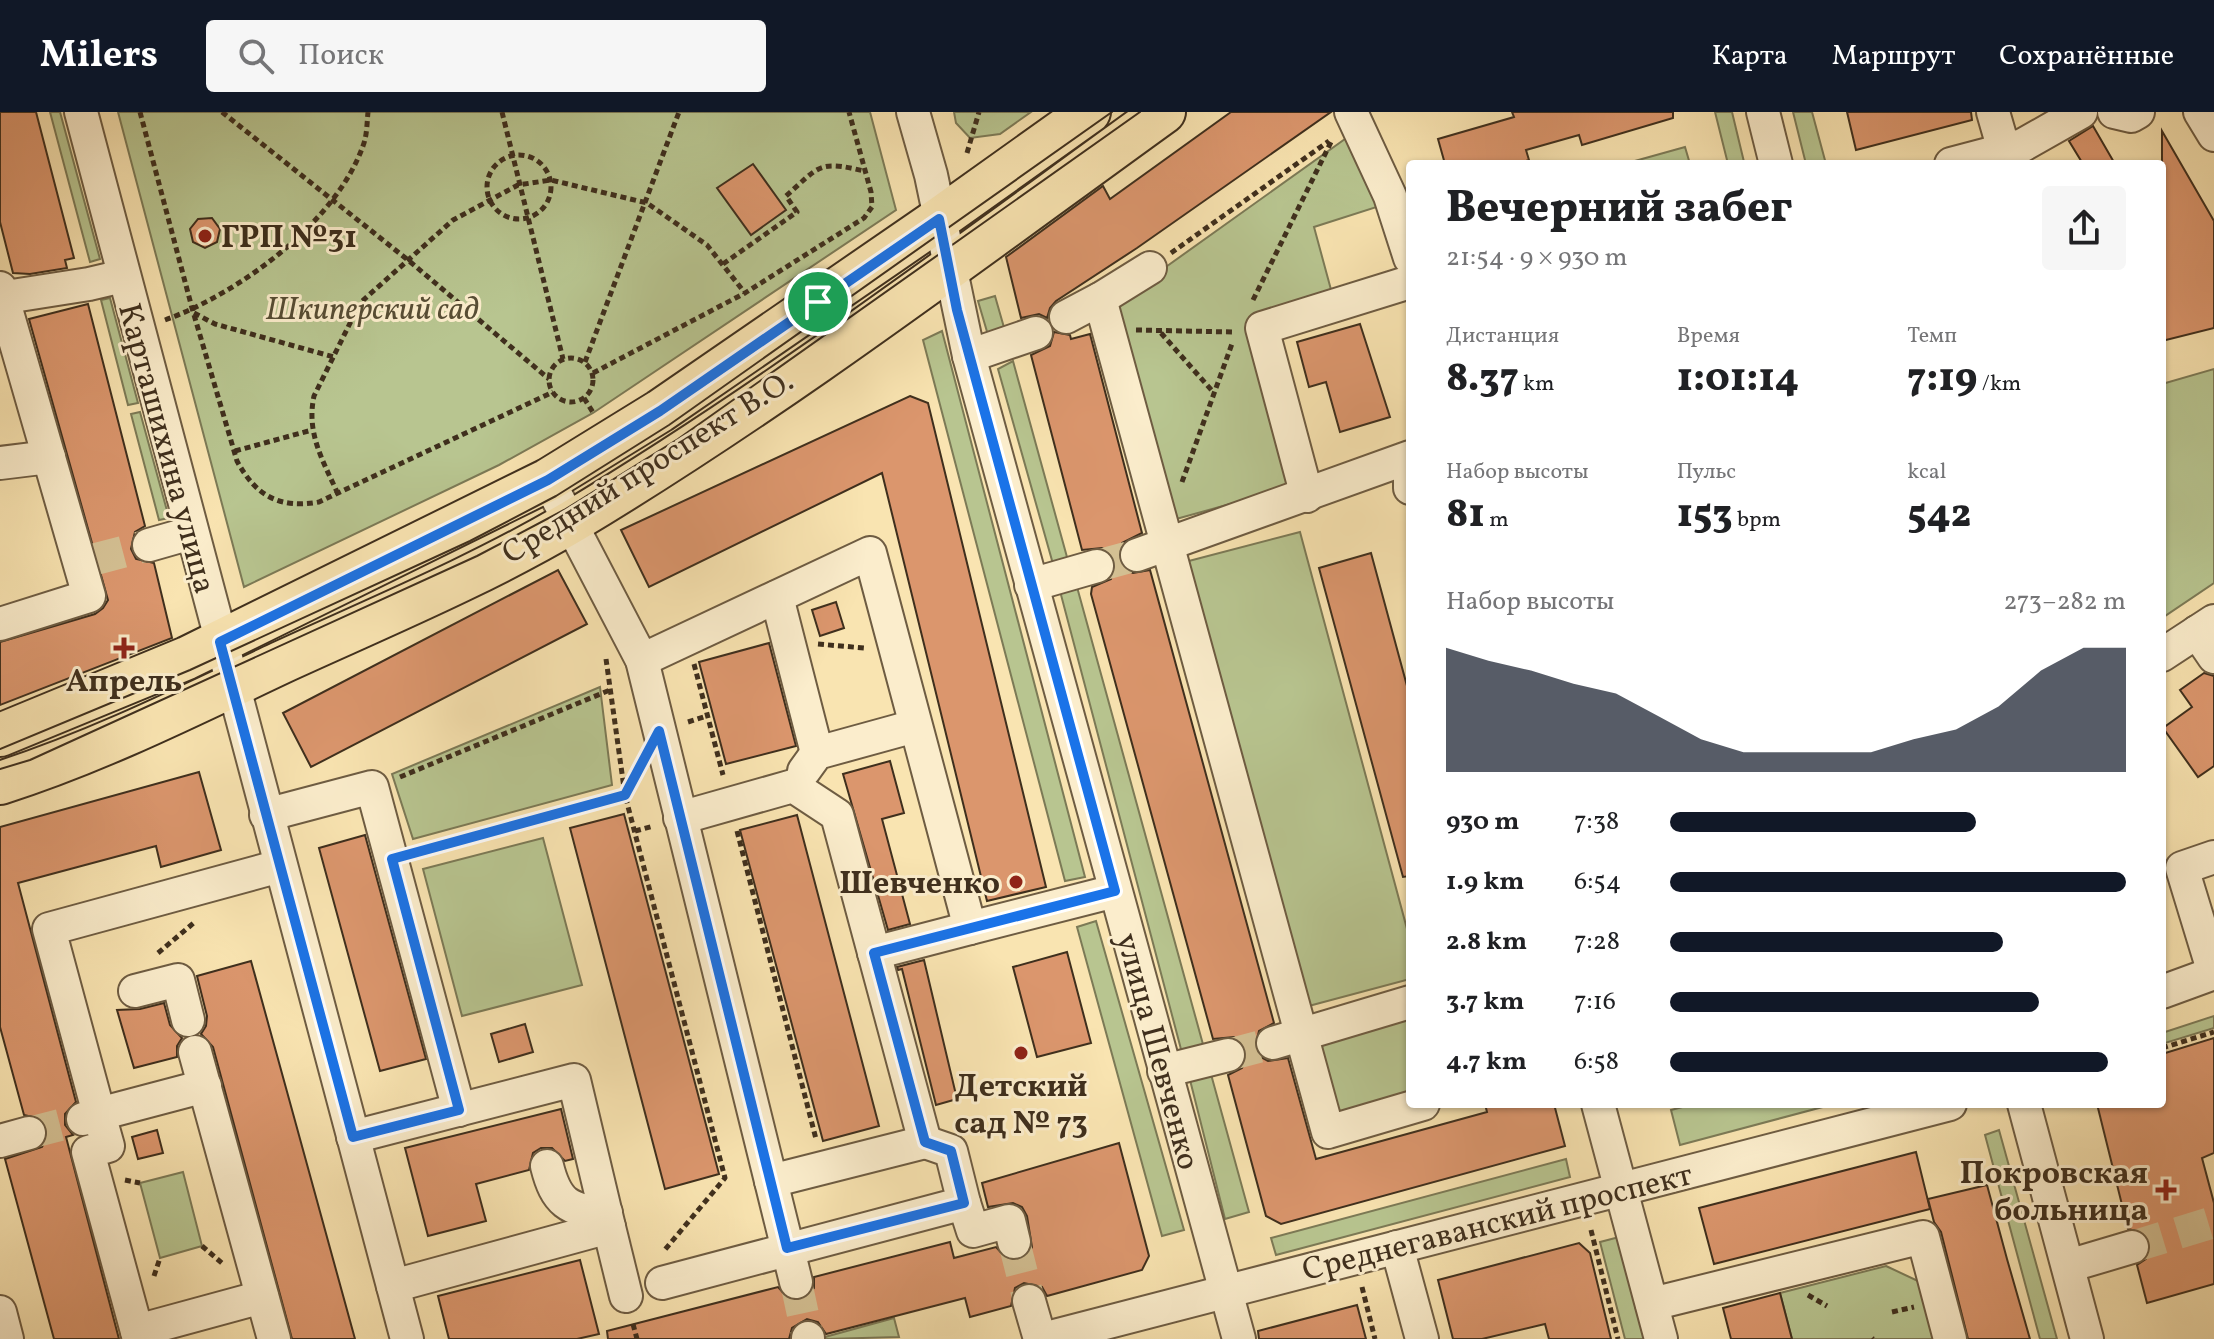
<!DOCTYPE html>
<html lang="ru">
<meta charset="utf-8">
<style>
:root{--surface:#fff;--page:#f6f6f6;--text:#202124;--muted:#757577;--accent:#111827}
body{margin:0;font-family:Vollkorn,serif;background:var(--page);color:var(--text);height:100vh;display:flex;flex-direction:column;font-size:30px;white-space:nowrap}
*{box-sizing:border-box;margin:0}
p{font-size:26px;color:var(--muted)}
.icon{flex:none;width:44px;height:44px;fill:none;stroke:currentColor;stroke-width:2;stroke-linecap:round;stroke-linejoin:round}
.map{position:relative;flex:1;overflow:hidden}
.drawer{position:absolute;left:1406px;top:48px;width:760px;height:948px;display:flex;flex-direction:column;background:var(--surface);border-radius:8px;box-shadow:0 2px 6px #0004}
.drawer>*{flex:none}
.pin{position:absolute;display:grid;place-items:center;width:68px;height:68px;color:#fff;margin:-34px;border:4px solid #fff;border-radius:50%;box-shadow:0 2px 8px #0007}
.round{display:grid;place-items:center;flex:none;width:84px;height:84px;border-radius:8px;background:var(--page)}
.headline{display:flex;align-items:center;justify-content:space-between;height:136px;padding:0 40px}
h1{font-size:44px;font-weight:800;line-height:60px}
.figures{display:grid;grid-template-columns:repeat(3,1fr);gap:12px;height:136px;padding:8px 40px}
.figures div{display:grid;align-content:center}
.figures b{font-size:40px;font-weight:800}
.figures small{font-size:22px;font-weight:400}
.figures p{font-size:22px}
.chart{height:224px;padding:16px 40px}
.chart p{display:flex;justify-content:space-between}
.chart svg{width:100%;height:144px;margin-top:8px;fill:var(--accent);opacity:.7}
ul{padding:0 40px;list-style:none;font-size:26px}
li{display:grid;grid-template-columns:128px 96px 1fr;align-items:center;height:60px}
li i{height:20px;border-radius:10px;background:var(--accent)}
header{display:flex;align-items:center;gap:48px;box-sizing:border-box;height:112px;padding:0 40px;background:var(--accent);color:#fff}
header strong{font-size:38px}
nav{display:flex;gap:44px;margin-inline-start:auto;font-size:28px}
.search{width:560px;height:72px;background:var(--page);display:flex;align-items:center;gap:20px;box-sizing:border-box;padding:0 28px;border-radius:8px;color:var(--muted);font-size:30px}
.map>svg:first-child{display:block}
.green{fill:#b8c590;stroke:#7c7a56;stroke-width:2}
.building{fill:#db966d;stroke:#3f2f1d;stroke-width:2}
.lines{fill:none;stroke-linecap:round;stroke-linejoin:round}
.minor-tunnel{stroke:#d4c093;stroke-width:32;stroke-dasharray:32 16;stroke-linecap:butt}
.minor-casing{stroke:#6e5c42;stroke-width:36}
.major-casing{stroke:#3f2f1d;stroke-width:46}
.path{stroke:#3f2f1d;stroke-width:5;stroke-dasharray:6 4;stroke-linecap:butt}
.minor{stroke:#fbedcc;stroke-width:32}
.major{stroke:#f9e4b1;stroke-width:42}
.tram{stroke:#3f2f1d;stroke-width:2}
.route-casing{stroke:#fff;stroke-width:16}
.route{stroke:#1a73e8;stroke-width:10}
.poi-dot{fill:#8f2418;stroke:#fbedcc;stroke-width:3}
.labels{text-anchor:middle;stroke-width:6;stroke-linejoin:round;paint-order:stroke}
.poi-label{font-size:32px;font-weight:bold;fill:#3f2f1d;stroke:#fbedcc}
.park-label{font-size:32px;font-style:italic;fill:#574d34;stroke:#fbedcc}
.street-label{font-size:32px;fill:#3f2f1d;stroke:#fbedcc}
</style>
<header>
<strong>Milers</strong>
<div class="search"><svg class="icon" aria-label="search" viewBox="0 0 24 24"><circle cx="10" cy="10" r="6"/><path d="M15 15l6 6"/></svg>Поиск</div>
<nav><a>Карта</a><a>Маршрут</a><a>Сохранённые</a></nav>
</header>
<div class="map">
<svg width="2214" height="1227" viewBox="0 0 2214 1227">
<rect width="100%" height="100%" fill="#f9e4b1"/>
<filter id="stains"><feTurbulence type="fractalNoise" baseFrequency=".0025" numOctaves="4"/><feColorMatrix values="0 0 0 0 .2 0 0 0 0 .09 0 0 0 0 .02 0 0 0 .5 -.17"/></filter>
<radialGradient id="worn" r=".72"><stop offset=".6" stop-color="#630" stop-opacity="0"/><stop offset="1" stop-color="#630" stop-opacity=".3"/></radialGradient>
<g class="green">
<polygon points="50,0 60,0 100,147 90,150"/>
<polygon points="118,0 870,0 896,98 593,301 499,353 244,475"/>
<polygon points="954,0 1031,0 1000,22 970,26 956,11"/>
<polygon points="1715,0 1732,0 1744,50 1728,52"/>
<polygon points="1793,0 1812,0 1826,52 1806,52"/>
<polygon points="1352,22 1383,93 1314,115 1333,185 1251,212 1295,374 1169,409 1108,191 1156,162"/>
<polygon points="1685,35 1690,52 1624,52"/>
<polygon points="995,184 1005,219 988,223 978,189"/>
<polygon points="110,186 138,291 128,293 101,188"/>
<polygon points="942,219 1085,765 1065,769 923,228"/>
<polygon points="1013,249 1070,456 1055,459 998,257"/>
<polygon points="2214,257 2214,471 2162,506 2162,272"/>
<polygon points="140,300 169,406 159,408 131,302"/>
<polygon points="1300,420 1410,828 1410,867 1305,895 1185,450"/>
<polygon points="1077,475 1204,936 1182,941 1060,479"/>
<polygon points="600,575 612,673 413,727 392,662"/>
<polygon points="543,726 582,873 462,904 423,757"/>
<polygon points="1096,809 1184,1118 1162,1124 1077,815"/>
<polygon points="1410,904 1410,982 1335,1003 1315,932"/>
<polygon points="2214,904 2214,916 2162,932 2162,921"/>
<polygon points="1209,955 1249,1100 1225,1107 1188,960"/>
<polygon points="1694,992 1834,992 1680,1033 1671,998"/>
<polygon points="1999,1018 2057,1227 2040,1227 1985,1023"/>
<polygon points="1566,1047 1570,1065 1276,1143 1271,1126"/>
<polygon points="183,1060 202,1134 160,1146 140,1071"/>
<polygon points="1623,1124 1649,1227 1625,1227 1600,1130"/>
<polygon points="1886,1154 1918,1169 1934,1227 1792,1227 1780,1181"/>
<polygon points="894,1206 899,1225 826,1227 825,1225"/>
</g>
<g class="building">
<polygon points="0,0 36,0 74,146 65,148 67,156 30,162 13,161 0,110"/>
<polygon points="1231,0 1331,0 1137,136 1056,189 1050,196 1047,206 1039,202 1021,206 1006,145 1103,74 1110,87"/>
<polygon points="1512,0 1673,0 1673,6 1582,33 1579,23 1526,38 1529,48 1516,52 1445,52 1438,27 1514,5"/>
<polygon points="1847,0 1971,0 1972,8 1856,38"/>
<polygon points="2093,14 2115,52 2083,52 2069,29"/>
<polygon points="2162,19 2214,109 2214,216 2162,229"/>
<polygon points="753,52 786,98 751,123 717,76"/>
<polygon points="212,106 220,117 217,130 205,136 193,130 190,117 198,107"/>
<polygon points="88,192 145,414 135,420 131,437 136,447 154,451 172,526 0,593 0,530 95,502 103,496 108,488 29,207"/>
<polygon points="1360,212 1390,305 1340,320 1326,270 1309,275 1297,230"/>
<polygon points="1054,220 1070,223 1071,227 1090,222 1142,421 1122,431 1119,449 1124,457 1133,461 1150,458 1274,911 1259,919 1255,936 1259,944 1268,949 1288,946 1316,1047 1487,1000 1485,992 1554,992 1565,1034 1281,1112 1266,1104 1228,963 1242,956 1246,947 1246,938 1234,925 1213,927 1091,482 1092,475 1111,467 1115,450 1111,441 1102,436 1082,438 1031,243 1050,234"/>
<polygon points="910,284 928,291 1046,775 987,789 882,361 649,475 621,418"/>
<polygon points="1371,441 1410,585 1410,764 1403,765 1319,456"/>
<polygon points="558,458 587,512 311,655 283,601"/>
<polygon points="836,490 844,516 820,524 812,498"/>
<polygon points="769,531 796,634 726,652 699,550"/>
<polygon points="2204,561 2214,564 2214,654 2198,665 2163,616 2192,595 2180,578"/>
<polygon points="890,649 904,701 882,707 910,812 888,818 843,662"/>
<polygon points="199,660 221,738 161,755 156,734 18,771 76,990 65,1002 65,1013 73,1023 66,1025 119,1227 54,1227 5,1047 42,1035 47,1026 47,1017 42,1007 24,1003 0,915 0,715"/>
<polygon points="624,702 719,1062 665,1077 570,716"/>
<polygon points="797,703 879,1014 823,1029 740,718"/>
<polygon points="365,723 426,947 380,959 319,736"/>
<polygon points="1067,840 1091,931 1037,945 1013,855"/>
<polygon points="924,848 957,987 936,993 902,857 898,858 897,855"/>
<polygon points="251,849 286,976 355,1227 292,1227 213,935 201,922 206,914 207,904 197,864"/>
<polygon points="164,891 170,913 182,926 177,934 177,945 134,956 117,898 140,897"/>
<polygon points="525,912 533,940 499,950 491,922"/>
<polygon points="2214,926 2214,1041 2202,1046 2214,1091 2214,1172 2147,1191 2137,1153 2146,1147 2150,1130 2144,1121 2128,1117 2097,992 2162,992 2162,942"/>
<polygon points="561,997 573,1047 565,1049 552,1036 541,1036 533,1041 529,1058 476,1072 486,1109 428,1124 405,1036"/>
<polygon points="157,1018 163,1041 138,1047 132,1025"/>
<polygon points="1119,1031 1149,1144 1142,1158 1047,1184 1042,1175 1024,1171 1015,1176 1011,1194 970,1205 965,1186 826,1222 818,1210 807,1207 792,1216 789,1227 608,1227 607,1219 778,1175 790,1188 801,1188 814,1176 814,1165 950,1130 954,1146 996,1135 1008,1148 1019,1148 1028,1143 1032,1135 1027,1104 1022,1095 1013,1091 988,1095 982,1071"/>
<polygon points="1916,1040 1930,1097 1714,1152 1699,1096"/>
<polygon points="1987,1073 2007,1147 2030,1227 1968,1227 1941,1120 1934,1110 1928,1087"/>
<polygon points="1579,1131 1590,1141 1611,1227 1549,1227 1545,1212 1482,1227 1453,1227 1438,1168"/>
<polygon points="580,1148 599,1222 577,1227 449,1227 438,1184"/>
<polygon points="1780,1181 1792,1227 1731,1227 1723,1196"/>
<polygon points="1357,1193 1366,1227 1259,1227 1258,1219"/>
</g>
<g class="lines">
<g class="minor-tunnel">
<polyline points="92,448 149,433"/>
<polyline points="1097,454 1137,443"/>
<polyline points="1228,943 1273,931"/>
<polyline points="29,1021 83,1007"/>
<polyline points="1014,1130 1029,1189"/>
<polyline points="2132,1135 2214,1110"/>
<polyline points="796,1170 808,1226"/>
</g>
<defs>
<g id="minor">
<polyline points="81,0 407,1227"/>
<polyline points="913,0 931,63 969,244 1239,1227"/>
<polyline points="1351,0 1390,84 1410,146"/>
<polyline points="1763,0 1776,52"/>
<polyline points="2114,0 2131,4 2138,0"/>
<polyline points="2200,0 2214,23"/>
<polyline points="2004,38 2023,33 2081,0"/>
<polyline points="1951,52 2004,38 1993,0"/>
<polyline points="0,176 89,484 0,512"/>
<polyline points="0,186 89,172 123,164"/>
<polyline points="1100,187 1150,156"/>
<polyline points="1066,205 1100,187 1328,1020 1423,992"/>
<polyline points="969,244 1036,221"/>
<polyline points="0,351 49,345"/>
<polyline points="1410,354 1410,376"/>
<polyline points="548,368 642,548 796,1170"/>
<polyline points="1307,384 1262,216 1410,170"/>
<polyline points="149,433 191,421"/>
<polyline points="1137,443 1410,345"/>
<polyline points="1031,473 1097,454"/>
<polyline points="777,485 817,641"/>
<polyline points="2197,520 2214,545"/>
<polyline points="2162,543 2214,509"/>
<polyline points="642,548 870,441 970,816 1115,779"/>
<polyline points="804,659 817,641 915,614"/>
<polyline points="266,703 372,675 459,998"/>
<polyline points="680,706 793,674 837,703 925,1030 771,1069"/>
<polyline points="874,841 970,816"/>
<polyline points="2214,861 2182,756 2214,745"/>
<polyline points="135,879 178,868 188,908"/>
<polyline points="2162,880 2214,861"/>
<polyline points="1273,931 1410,890"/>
<polyline points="195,940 274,1227"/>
<polyline points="1164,959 1228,943"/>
<polyline points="1598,992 1661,1227"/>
<polyline points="2024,992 2087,1227"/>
<polyline points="83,1007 99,1002 49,817 280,754"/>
<polyline points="353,1025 574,968 609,1115 393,1174"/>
<polyline points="0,1029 29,1021"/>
<path d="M547,1054c9,36 21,45 59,47"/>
<polyline points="964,1091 973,1119 1009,1109 1014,1130"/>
<polyline points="609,1115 626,1184"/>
<polyline points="1397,1135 1422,1227"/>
<polyline points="2068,1154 2132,1135"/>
<polyline points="662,1171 964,1091 951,1039 925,1030"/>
<polyline points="1029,1189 1040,1227"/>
<polyline points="1652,1192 1923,1125 1950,1227"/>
<polyline points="0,1200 7,1227"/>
<polyline points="137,1219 262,1185"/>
<polyline points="808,1226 808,1227"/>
<polyline points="139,1227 88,1040 108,1034 99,1002 205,974"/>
<polyline points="1043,1227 1950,992"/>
</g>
<g id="major">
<polyline points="0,623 187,546 548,368 660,299 939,107 1089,0"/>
<path d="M0,671c97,-31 189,-77 280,-120 98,-45 200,-87 293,-142 205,-123 397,-269 591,-409"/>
</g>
</defs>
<use href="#minor" class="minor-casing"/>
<use href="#major" class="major-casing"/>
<g class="path">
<path d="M140,0l52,196 45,153c19,35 42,48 82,41l234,-110"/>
<polyline points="222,0 408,148 549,267"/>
<polyline points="502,0 563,247"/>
<polyline points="967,41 979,0"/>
<circle cx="519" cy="75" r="32"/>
<polyline points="1171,141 1329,29"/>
<path d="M723,152l74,-52 -11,-16c34,-30 32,-36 78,-25"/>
<polyline points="1253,188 1332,28"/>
<polyline points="194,201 215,212 334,245"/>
<path d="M165,208c75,-27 173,-99 199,-177 3,-9 3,-21 4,-31"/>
<polyline points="1136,218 1234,220"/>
<polyline points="1161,221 1214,281"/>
<circle cx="571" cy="268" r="22"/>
<polyline points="585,250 679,0"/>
<polyline points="593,261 745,181 864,106 872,95 871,80 849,0"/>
<polyline points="584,286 594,302"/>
<polyline points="235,339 312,318"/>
<polyline points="1182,370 1233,229"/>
<path d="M338,382c-15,-33 -32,-61 -24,-98l46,-93 93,-83 65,-35 33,-5 96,23 60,42 38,48"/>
<polyline points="818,532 864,536"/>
<polyline points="606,547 625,683 725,1066 663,1140"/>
<polyline points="694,552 723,663"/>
<polyline points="688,610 707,604"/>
<polyline points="400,665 610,578"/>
<polyline points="635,719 654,714"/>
<polyline points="737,719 816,1027"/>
<polyline points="420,739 625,683 639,657"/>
<polyline points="158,841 196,809"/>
<polyline points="2162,936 2214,920"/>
<polyline points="125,1068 140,1071"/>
<polyline points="1591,1118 1618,1227"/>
<polyline points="202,1134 223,1152"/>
<polyline points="154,1164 160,1146"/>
<polyline points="1362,1175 1375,1227"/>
<polyline points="1808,1183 1827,1194"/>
<polyline points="1892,1200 1914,1195"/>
<polyline points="633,1212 637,1227"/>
<polyline points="1872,1226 1873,1227"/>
</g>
<use href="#minor" class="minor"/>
<use href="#major" class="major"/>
<g class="tram">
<polyline points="0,637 190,558 470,429 556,384 669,313 1112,0"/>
<polyline points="0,657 30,648 477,444 564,398 678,327 1140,0"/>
</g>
</g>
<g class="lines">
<defs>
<polygon id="route" points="939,107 957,198 1115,779 874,841 925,1030 951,1039 964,1091 787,1136 659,619 625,683 392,747 459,998 353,1025 220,530 548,368 660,299"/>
</defs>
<use href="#route" class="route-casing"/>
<use href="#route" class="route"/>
</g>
<g class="poi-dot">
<circle cx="205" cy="124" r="8"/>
<path d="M120 524h8v8h8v8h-8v8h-8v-8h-8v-8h8z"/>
<circle cx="1016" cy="770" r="8"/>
<circle cx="1021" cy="941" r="8"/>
<path d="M2162 1066h8v8h8v8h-8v8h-8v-8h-8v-8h8z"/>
</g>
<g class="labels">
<g class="poi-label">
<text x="221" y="135" text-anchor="start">ГРП №31</text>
<text x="124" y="579">Апрель</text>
<text x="1000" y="781" text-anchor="end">Шевченко</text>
<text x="1021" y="984">Детский<tspan x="1021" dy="37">сад № 73</tspan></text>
<text x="2148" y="1071" text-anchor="end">Покровская<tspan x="2148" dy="37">больница</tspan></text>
</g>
<g class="park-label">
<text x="372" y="207">Шкиперский сад</text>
</g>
<g class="street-label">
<text transform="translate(168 336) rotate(75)" y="11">Карташихина улица</text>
<text transform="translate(647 354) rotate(-32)" y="11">Средний проспект В.О.</text>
<text transform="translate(1159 939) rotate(75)" y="11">улица Шевченко</text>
<text transform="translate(1497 1109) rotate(-14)" y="11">Среднегаванский проспект</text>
</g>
</g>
<rect width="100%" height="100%" filter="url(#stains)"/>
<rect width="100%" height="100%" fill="url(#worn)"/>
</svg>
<div class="pin" style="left:818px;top:190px;background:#1e9e55"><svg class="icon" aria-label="arrive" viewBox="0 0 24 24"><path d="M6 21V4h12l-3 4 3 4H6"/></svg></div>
<section class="drawer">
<div class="headline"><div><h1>Вечерний забег</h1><p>21:54 · 9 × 930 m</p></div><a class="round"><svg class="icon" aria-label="share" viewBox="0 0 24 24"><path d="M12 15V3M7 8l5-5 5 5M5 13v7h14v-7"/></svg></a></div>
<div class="figures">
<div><p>Дистанция</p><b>8.37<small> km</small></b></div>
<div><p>Время</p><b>1:01:14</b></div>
<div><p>Темп</p><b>7:19<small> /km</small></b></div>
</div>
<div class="figures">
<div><p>Набор высоты</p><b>81<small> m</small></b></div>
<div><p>Пульс</p><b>153<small> bpm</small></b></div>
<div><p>kcal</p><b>542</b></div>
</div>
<div class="chart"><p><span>Набор высоты</span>273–282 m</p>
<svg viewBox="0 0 160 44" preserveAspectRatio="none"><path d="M0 44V6L10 10L20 13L30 17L40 20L50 27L60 34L70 38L80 38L90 38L100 38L110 34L120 31L130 24L140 13L150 6L160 6V44z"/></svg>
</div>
<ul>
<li><b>930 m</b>7:38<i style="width:67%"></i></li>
<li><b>1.9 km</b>6:54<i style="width:100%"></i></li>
<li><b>2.8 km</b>7:28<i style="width:73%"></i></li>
<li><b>3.7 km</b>7:16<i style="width:81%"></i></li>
<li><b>4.7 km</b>6:58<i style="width:96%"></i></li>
</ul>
</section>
</div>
